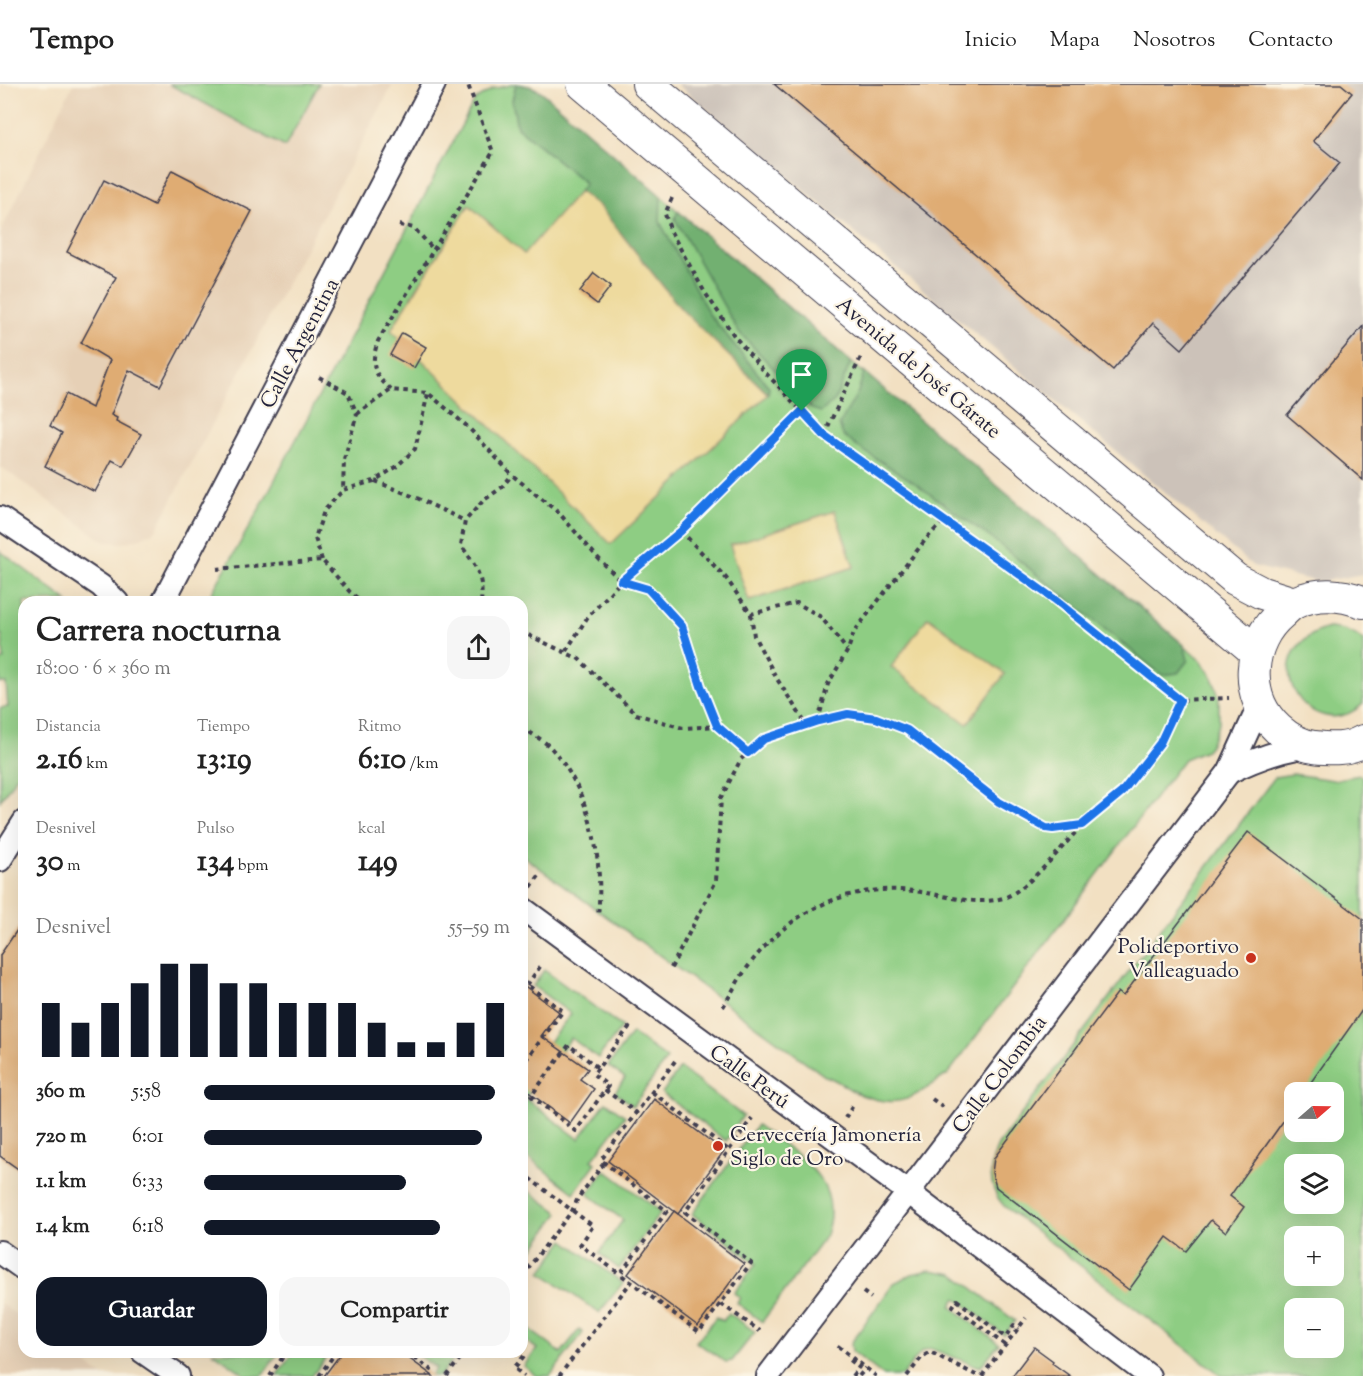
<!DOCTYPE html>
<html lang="es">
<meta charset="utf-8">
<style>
:root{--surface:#fff;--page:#f6f6f6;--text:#222;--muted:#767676;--line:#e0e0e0;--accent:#111827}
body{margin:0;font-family:"Sorts Mill Goudy",serif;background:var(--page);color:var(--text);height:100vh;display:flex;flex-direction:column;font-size:22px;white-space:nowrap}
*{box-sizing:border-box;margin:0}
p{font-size:20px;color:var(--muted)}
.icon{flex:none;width:33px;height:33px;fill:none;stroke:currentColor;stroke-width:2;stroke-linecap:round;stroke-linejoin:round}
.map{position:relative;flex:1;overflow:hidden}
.drawer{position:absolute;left:18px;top:512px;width:510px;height:762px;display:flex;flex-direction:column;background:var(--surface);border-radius:18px;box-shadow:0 6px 24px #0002}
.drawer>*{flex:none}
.needle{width:39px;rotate:70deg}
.buttons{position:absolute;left:1284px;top:998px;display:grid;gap:12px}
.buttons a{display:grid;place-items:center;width:60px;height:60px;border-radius:12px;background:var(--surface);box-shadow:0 6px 24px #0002;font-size:30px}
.pin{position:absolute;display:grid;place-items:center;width:51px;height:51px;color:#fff;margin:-62px -26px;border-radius:50% 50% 50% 0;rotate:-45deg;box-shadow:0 0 6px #0007}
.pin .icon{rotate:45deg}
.round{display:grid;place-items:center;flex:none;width:63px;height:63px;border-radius:18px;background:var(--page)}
.overview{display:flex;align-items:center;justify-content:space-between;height:102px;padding:0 18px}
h1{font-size:33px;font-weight:700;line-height:45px}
.metrics{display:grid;grid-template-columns:repeat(3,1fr);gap:9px;height:102px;padding:6px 18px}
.metrics div{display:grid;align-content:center}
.metrics b{font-size:30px;font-weight:700}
.metrics small{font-size:16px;font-weight:400}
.metrics p{font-size:16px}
.chart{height:168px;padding:12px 18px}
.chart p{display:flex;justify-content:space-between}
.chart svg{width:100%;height:108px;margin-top:6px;stroke:var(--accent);stroke-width:6}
.action{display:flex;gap:12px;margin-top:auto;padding:12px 18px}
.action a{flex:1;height:69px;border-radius:18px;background:var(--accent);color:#fff;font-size:24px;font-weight:700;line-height:69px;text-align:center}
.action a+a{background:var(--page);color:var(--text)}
ul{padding:0 18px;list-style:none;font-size:20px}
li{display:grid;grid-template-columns:96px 72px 1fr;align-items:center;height:45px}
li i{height:15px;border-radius:8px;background:var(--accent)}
header{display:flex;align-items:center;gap:36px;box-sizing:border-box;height:84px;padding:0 30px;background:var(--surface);border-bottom:2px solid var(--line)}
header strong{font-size:28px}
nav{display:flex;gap:33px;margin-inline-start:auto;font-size:21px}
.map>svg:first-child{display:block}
.built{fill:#e6d0b6}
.industrial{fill:#ccc2b9}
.green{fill:#8ecd83;stroke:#58785f;stroke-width:1.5;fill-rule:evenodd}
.forest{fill:#72b071;stroke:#4a6956;stroke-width:1.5}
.sand{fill:#eeda9e;stroke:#887e6c;stroke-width:1.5}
.building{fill:#dfac73}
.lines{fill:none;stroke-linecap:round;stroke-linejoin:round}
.street-casing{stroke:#413e4f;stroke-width:26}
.secondary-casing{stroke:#413e4f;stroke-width:34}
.path{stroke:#413e4f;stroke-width:4;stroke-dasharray:4.5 4.5;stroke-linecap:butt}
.street{stroke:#fff;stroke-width:22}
.secondary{stroke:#fff;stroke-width:32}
.route-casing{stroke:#fff;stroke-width:12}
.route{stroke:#1a73e8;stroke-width:8}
.poi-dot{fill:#c8321e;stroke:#fcf5e5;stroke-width:2}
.labels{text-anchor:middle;stroke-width:4.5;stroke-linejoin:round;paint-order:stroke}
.street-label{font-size:21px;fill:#22223b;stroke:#fcf5e5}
.poi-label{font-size:21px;fill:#22223b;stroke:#fcf5e5;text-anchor:end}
</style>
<header>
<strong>Tempo</strong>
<nav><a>Inicio</a><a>Mapa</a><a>Nosotros</a><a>Contacto</a></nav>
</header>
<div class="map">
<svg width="1363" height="1292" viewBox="0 0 1363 1292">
<rect width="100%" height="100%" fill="#fcf5e5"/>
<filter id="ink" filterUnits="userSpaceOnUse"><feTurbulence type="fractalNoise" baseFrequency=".0167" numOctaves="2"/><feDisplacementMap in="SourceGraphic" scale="12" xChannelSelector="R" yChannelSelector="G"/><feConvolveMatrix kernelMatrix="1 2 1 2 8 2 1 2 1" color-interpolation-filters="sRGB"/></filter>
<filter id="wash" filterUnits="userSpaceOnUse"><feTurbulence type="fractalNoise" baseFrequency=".008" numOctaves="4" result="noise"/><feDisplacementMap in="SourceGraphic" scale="24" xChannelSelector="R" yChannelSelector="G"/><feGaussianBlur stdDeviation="1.35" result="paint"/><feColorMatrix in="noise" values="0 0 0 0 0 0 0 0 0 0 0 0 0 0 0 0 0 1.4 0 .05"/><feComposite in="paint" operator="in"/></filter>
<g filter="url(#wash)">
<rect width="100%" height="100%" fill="#f2e0c2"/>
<g class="built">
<polygon points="73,0 393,0 156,446 141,454 123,459 105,458 0,382 0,149"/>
<polygon points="0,1219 24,1236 24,1268 69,1268 103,1292 0,1292"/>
</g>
<polygon class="industrial" points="677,0 1363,0 1363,490 1319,498 1253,482"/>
<g class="green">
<polygon points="169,0 319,0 285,63"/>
<path d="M515,0l20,4 13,10 303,264 311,264 40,36 9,13 8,21v27l-9,22 -4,5 -22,9 -236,315c-28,18 -42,35 -77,24 -6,-2 -13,-4 -18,-7 -11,-6 -15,-11 -28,-15l-303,-221v-253h-313v-4l53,-94 213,-404 18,-11z"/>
<polygon points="0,467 67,517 24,518 24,681 0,717 0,624 8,623 6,599 0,599 0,577 4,576 2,551 0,551"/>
<path d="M1328,544c14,1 25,3 35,13v63c-52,47 -116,-51 -35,-76z"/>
<path d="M1293,690l40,6 27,-5 3,3v598h-141l-218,-170c-16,-18 -16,-39 -6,-61l277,-368zM1294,1008h40v39h-40zM1294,1080h40v39h-40zM1294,1152h40v39h-40zM1294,1224h40v39h-40z"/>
<polygon points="544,886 622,943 598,974 571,954 525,1014 579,1055 606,1018 625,1032 592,1076 596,1079 574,1109 522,1069 522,992 571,930 533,902"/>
<polygon points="632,949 667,975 633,1022 615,1008 625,994 608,982"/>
<polygon points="680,984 743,1032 726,1057 662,1009"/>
<path d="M757,1041c38,29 90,55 68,112l-63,85 -25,-19 3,-5 -6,-5 22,-29 -64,-50z"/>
<polygon points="605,1086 661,1128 619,1185 599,1169 623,1136 588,1110"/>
<polygon points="522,1102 559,1129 525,1176 522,1174"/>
<polygon points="564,1156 623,1199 599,1229 541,1188"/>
<polygon points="930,1186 954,1190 1015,1237 1004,1251 956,1214 951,1222 999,1260 980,1283 929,1264 921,1268 902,1292 884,1292 852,1267 851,1259 894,1199 912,1190"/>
<polygon points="729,1229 755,1248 732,1277 726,1278 696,1258 716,1233 723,1237"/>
<polygon points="522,1240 561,1269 579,1246 583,1249 550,1292 536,1292 524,1282 537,1265 522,1254"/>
<polygon points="213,1268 279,1268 262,1292 247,1292"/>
<polygon points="294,1268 330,1268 312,1292 276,1292"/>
<polygon points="413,1268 459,1268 440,1292 430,1292 436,1284"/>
</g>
<g class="forest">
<polygon points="516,0 529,2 542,8 661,112 660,138 709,230 769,303 768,310 681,225 599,122 579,108 585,99 517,43 512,17"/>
<polygon points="678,127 851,278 835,316 821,328 812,325 738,247 675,135"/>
<polygon points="864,288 1184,561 1188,576 1178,589 1162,591 995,457 912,397 856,362 843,351 839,341 858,308"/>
</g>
<g class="sand">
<polygon points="579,108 599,122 681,225 768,310 611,460 391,246 469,121 524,170"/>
<polygon points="835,427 854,483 749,517 730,461"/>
<polygon points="928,533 1005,590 967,640 891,583"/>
</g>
<g id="blocks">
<g class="building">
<polygon points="774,0 1341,0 1352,9 1313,57 1340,79 1182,265 1153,239 1113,286"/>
<polygon points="172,86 252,127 160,302 129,286 111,331 117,334 116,337 141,350 123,382 112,376 95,408 45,382 62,349 50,342 66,310 92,324 110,276 81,259 116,193 67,168 104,96 154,121"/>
<polygon points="594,189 611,202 597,220 580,207"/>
<polygon points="1363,242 1363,396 1287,331"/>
<polygon points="402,249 426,263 414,284 390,271"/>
<polygon points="1248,748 1363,835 1363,925 1304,1008 1294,1008 1294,1022 1230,1112 1244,1123 1226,1148 1211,1136 1186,1167 1167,1153 1129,1206 996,1103 992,1089 994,1074 1118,908 1123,912"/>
<polygon points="24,836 24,1089 0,1072 0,871"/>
<polygon points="522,900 559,928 541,952 588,985 580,995 594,1005 570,1039 522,1003"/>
<polygon points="654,1015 724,1067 678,1130 608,1077"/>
<polygon points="674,1127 744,1180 698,1242 628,1190"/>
<polygon points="1034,1263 1053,1277 1052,1279 1070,1292 1012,1292"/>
<polygon points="342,1268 400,1268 433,1292 324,1292"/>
</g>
</g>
</g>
<g filter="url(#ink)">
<use href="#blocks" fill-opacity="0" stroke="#413e4f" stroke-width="1.5"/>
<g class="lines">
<defs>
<g id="street">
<polyline points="0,434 101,502 117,518"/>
<polyline points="163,518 434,0"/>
<path d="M1229,688c26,-13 50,-22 79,-26"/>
<polyline points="0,776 24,738"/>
<polyline points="522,824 908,1108 1149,1292"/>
<polyline points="0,1168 24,1185"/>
<polyline points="143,1268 178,1292"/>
<polyline points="768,1292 1229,688 1260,620"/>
</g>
<g id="secondary">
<polyline points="583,0 1255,567"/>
<polyline points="648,0 1235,495 1262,509 1294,519"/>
<path d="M1363,518c-23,-8 -44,-10 -67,0 -5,2 -10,7 -14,11 -35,29 -39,84 -4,116 10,9 22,16 36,18 17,2 34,3 49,-6"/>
</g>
</defs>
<use href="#street" class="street-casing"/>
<use href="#secondary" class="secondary-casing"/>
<g class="path">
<polyline points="672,114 665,130 671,148 704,207 735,253 763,286 824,351 1054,515 1180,616 1229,614"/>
<polyline points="399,141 414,144 433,165"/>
<polyline points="319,293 348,309 357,330 344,376 343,406"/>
<path d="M391,306c-18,-17 -21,-25 -13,-49l115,-189 -25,-67"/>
<polyline points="357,330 391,306 428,309 468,343 512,391 559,429 598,474 621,497 648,505 659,515 682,542 701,602 717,642 683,644 636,630 579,575 522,548"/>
<polyline points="824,351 861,273"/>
<polyline points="375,397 417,414 465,437"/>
<polyline points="681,447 726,494 751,530 797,519 821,533 847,566"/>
<polyline points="322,476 315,454 324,427 343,406 374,397 396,383 415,365 428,309"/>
<polyline points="217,485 322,476 350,508 362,518"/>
<path d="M481,518c3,-26 -6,-37 -20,-57l4,-24 18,-20 18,-13 11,-13"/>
<polyline points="751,530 754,552 777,595 806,640"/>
<polyline points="522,558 525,549"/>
<polyline points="566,567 587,534 621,497 681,447 802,327"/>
<polyline points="522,608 524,612 522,623"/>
<polyline points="818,637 828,600 848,566 854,548 926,455 945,435"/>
<polyline points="717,642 748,669"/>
<path d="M522,643c9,7 22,13 30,22 38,42 52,111 46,166"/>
<polyline points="531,803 541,789"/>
<polyline points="671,884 716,797 721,714 741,675 764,655 818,637 848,630 876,634 907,646 999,718 1046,744 1053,745 1082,741 1122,708 1160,659 1180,616"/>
<polyline points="522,897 563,927 522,981"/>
<polyline points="527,901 542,880"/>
<path d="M723,923c8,-13 15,-27 24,-39 42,-58 103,-87 174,-76 28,4 57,15 85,5 23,-9 59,-53 76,-72"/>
<polyline points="675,977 601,1076 667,1127 620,1190 699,1248 751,1179 685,1128 752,1034"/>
<polyline points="598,984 593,990 608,1002 576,1047 531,1012 569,961 598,984 630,942"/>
<polyline points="605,1006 637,1029"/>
<polyline points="652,1008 730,1067"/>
<polyline points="932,1015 943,1023"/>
<polyline points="845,1034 854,1020"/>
<polyline points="522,1089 593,1142 580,1161 620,1190"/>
<polyline points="522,1192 572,1127 578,1114 604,1079"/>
<polyline points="863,1208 871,1214"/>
<polyline points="721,1220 760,1247"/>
<polyline points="1005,1261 953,1222 957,1216 1005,1253 1014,1241 1019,1244"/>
<polyline points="838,1262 876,1292"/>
<polyline points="407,1268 431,1286 427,1292"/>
<polyline points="524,1272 514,1284 524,1292"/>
<polyline points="270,1292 286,1268"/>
<polyline points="319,1292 336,1268"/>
<polyline points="447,1292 465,1268"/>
<polyline points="559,1292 631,1198"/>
<polyline points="852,1292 859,1283 850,1276 852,1273"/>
<polyline points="859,1292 866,1284"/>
<polyline points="907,1292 922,1273 930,1268 978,1292"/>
<polyline points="982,1292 1026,1234"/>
</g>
<use href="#street" class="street"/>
<use href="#secondary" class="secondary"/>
</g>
</g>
<g class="lines" filter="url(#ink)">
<defs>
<polygon id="route" points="802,327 824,351 1054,515 1180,616 1160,659 1122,708 1082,741 1053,745 1046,744 999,718 907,646 876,634 848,630 818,637 764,655 748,669 717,642 701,602 682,542 648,505 621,497 681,447"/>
</defs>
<use href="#route" class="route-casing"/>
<use href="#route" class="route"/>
</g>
<g class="poi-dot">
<circle cx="1251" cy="874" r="6"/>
<circle cx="718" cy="1062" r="6"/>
</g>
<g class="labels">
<g class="street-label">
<text transform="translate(299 259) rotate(-62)" y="7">Calle Argentina</text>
<text transform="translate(919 283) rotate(40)" y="7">Avenida de José Gárate</text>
<text transform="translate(999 990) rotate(-53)" y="7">Calle Colombia</text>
<text transform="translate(750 992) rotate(36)" y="7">Calle Perú</text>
</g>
<g class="poi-label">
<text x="1239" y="869">Polideportivo<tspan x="1239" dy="24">Valleaguado</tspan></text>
<text x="730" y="1057" text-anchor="start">Cervecería Jamonería<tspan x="730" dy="24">Siglo de Oro</tspan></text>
</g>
</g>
</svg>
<div class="buttons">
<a><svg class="needle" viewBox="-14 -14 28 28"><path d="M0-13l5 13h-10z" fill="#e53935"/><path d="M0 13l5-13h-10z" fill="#767676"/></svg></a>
<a><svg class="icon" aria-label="layers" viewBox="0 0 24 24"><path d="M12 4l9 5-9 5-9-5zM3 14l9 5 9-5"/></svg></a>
<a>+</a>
<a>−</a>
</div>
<div class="pin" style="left:802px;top:327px;background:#1e9e55"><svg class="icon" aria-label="arrive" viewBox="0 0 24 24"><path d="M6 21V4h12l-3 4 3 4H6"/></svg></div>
<section class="drawer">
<div class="overview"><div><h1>Carrera nocturna</h1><p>18:00 · 6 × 360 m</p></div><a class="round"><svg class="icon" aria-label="share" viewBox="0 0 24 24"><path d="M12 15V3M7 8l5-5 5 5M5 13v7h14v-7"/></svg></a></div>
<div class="metrics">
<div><p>Distancia</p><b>2.16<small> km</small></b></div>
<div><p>Tiempo</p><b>13:19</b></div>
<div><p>Ritmo</p><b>6:10<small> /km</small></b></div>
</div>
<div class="metrics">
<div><p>Desnivel</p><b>30<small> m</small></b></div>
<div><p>Pulso</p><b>134<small> bpm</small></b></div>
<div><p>kcal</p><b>149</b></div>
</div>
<div class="chart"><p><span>Desnivel</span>55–59 m</p>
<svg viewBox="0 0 160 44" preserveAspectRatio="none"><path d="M5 44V22M15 44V30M25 44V22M35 44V14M45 44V6M55 44V6M65 44V14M75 44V14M85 44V22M95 44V22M105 44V22M115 44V30M125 44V38M135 44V38M145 44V30M155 44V22"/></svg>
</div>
<ul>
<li><b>360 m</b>5:58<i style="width:95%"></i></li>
<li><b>720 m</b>6:01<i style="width:91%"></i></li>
<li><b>1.1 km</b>6:33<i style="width:66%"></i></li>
<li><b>1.4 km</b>6:18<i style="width:77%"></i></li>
</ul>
<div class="action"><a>Guardar</a><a>Compartir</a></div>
</section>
</div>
